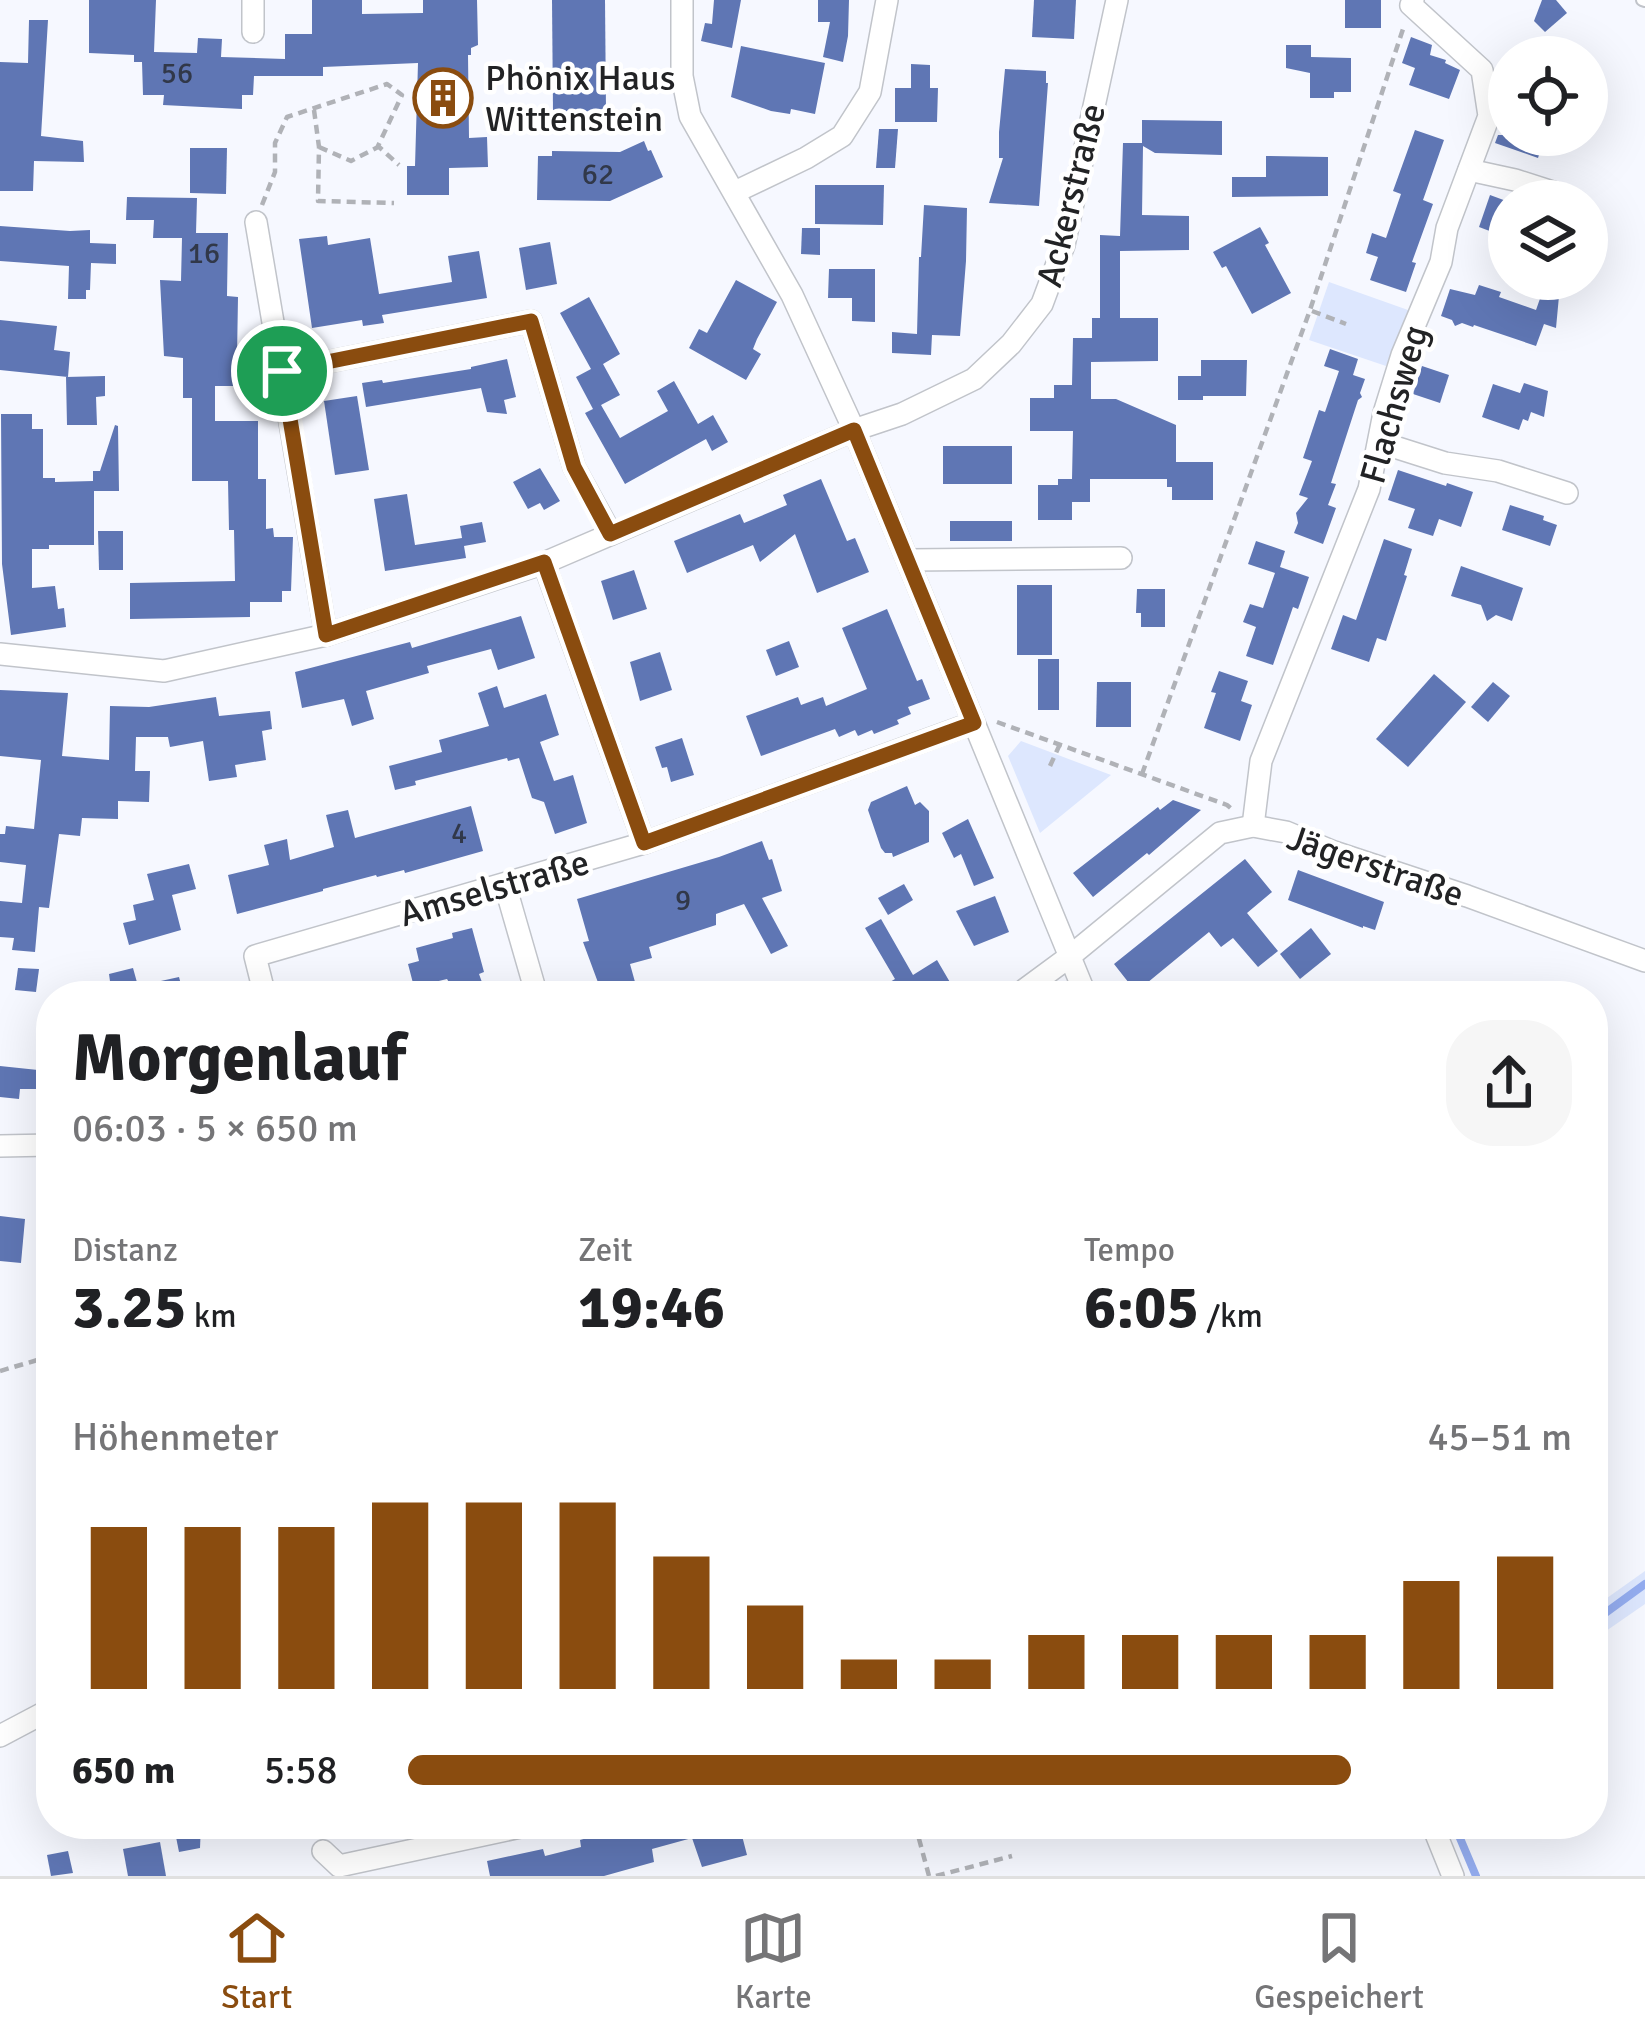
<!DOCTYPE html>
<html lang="de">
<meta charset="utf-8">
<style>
:root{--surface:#fff;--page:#f6f6f6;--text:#202124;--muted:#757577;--line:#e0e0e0;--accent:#8a4c0f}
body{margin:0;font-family:Signika,sans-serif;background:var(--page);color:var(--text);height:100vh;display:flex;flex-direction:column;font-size:45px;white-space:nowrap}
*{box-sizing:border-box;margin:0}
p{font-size:39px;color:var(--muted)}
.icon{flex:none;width:66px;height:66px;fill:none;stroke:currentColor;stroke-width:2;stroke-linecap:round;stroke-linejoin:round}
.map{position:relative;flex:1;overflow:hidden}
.panel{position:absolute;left:36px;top:981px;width:1572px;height:858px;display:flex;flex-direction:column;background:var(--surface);border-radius:48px;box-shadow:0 12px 48px #0002}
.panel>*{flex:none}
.controls{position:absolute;left:1488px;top:36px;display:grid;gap:24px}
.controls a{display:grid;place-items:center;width:120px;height:120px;border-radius:50%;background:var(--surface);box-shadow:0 12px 48px #0002;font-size:60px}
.pin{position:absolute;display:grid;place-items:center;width:102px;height:102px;color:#fff;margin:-51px;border:6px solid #fff;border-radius:50%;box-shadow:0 3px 12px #0007}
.round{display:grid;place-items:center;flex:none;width:126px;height:126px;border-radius:48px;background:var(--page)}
.head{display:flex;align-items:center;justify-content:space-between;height:204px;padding:0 36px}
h1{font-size:66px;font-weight:700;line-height:90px}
.stats{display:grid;grid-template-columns:repeat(3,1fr);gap:18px;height:204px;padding:12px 36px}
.stats div{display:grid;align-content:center}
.stats b{font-size:60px;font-weight:700}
.stats small{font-size:33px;font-weight:400}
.stats p{font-size:33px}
.chart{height:336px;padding:24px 36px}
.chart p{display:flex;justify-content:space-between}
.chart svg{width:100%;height:216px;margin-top:12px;stroke:var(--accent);stroke-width:6}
ul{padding:0 36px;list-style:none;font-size:39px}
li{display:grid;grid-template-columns:192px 144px 1fr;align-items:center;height:90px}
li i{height:30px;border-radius:15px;background:var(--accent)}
.tab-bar{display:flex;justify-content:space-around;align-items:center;height:168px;border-top:3px solid var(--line);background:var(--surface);font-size:33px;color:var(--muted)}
.tab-bar a{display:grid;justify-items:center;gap:6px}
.tab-bar .current{color:var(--accent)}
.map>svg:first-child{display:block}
.green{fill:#dde7fe}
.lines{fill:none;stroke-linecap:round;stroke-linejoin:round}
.stream{stroke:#94adf0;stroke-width:8}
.building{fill:#5f76b4}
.service-casing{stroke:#c1c4ca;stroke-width:14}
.minor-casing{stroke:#c1c4ca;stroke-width:24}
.path{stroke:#b0b2b7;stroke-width:4.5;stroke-dasharray:9 6;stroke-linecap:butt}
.service{stroke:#fff;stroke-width:10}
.minor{stroke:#fff;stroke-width:21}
.route-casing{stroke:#fff;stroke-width:24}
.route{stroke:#8a4c0f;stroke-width:15}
.labels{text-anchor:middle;stroke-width:9;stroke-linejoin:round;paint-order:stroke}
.number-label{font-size:30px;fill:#313849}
.poi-label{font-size:36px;fill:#222325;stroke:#fff;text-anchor:start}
.street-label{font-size:36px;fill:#222325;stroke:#fff}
</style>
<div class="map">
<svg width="1645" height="1876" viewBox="0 0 1645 1876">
<rect width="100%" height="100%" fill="#f6f8ff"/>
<g class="green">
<polygon points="1329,282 1408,310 1386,366 1309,340"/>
<polygon points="1021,741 1111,775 1040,833 1008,756"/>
<polygon points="1645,1571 1645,1604 1593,1640 1593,1608"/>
</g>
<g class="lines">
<g class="stream">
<polyline points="1593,1622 1645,1584"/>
<polyline points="1454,1824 1476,1876"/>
</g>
</g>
<g class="building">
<polygon points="89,0 156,0 154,52 197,53 198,38 222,39 221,57 285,59 285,34 312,34 312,0 362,0 362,14 423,13 423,0 477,0 478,45 471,48 471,55 468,55 469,138 487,137 488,167 449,168 449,195 407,195 407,166 415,166 418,63 323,67 323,76 254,76 253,95 242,95 242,109 163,105 164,95 143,95 142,62 134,62 134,55 89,53"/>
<polygon points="552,0 605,0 606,111 553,112"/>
<polygon points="714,0 741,0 732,48 701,41 705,23 712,24"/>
<polygon points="818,0 849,0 848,36 843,62 823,57 830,22 818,22"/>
<polygon points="1034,0 1076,0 1074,39 1032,37"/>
<rect x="1345" y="0" width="36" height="28"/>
<polygon points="1542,0 1556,0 1567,13 1545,32 1534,21"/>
<polygon points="29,20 48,20 41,136 83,141 84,162 34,161 33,191 0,191 0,62 28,63"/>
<polygon points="1411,37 1432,45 1430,55 1446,60 1445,63 1460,70 1449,99 1409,85 1415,68 1402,63"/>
<polygon points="1286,45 1311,45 1311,57 1351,58 1351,92 1334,92 1334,98 1310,98 1310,73 1286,68"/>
<polygon points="741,46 825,63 815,114 791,109 790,114 771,111 731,97"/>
<polygon points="911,64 930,65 930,88 938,88 937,122 895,122 895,88 911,88"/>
<polygon points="1005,69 1046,71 1046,83 1048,83 1039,206 989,203 1003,158 999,158 999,132"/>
<polygon points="1142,120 1222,121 1222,155 1155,153 1143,146 1142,215 1189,216 1189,250 1120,251 1120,318 1158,318 1158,361 1091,362 1091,399 1116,399 1176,425 1176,462 1213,462 1213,500 1172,500 1172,487 1167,487 1167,479 1090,479 1090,502 1072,502 1072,520 1038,520 1038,485 1058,485 1058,479 1072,479 1073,431 1030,431 1030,398 1054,398 1054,385 1072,385 1073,338 1092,338 1092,318 1100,318 1100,235 1120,236 1123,143 1142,143"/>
<polygon points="879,129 898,129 895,168 876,168"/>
<polygon points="1415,130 1444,140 1423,200 1433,204 1412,262 1416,263 1406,292 1370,280 1378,257 1366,253 1372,233 1386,238 1401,194 1393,191"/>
<polygon points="1498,135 1545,135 1538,158 1495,143"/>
<polygon points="644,141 648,151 651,150 663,177 610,201 537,200 538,156 552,156 552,151 620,152"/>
<polygon points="190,148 227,148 226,194 190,193"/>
<polygon points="1266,156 1328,157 1328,196 1232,197 1232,177 1266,177"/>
<polygon points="815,185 884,185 883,225 815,224"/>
<polygon points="1490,195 1509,202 1509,220 1503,236 1479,227"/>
<polygon points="127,197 197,198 196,233 228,233 227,296 238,297 237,357 248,357 248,386 215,386 215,421 258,421 258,479 266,479 266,529 273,528 274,537 293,537 291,591 282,591 282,602 250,602 250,617 130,619 130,583 235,581 234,530 229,530 228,481 192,481 192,398 183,398 183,358 164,356 160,280 181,281 182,238 153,238 154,220 126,220"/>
<polygon points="924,205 967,208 966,261 960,336 932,335 931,355 892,353 892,332 917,334 919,257 921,257"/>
<polygon points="0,226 70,231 90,230 90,243 116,244 116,264 91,263 90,290 86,290 86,299 68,299 69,266 0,261"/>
<polygon points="1260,227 1269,243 1265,245 1291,293 1252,314 1226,266 1222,268 1213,252"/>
<polygon points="802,228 820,228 820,255 801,254"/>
<polygon points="327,236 328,245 370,238 379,294 452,282 448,256 479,251 487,298 382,315 384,323 363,326 362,320 312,328 299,239"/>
<polygon points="550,242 557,284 526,290 519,248"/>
<polygon points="829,269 875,269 875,322 852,321 852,298 828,298"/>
<polygon points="736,280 777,302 757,339 753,349 761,354 746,380 689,348 699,329 707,333"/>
<polygon points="1479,285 1501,292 1499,297 1536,310 1543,290 1559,296 1556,328 1544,324 1536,346 1474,325 1473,327 1462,323 1455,326 1452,320 1441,316 1450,289 1475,295"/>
<polygon points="589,297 620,354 603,364 620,395 601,405 620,438 668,411 657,391 674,381 698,424 713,415 728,442 712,451 706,439 625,484 585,413 593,409 576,377 591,369 560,313"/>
<polygon points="0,320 57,326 54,350 70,352 68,377 0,370"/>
<polygon points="1330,349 1358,359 1353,375 1365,379 1360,393 1362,397 1358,400 1331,483 1336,484 1328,505 1336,508 1323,544 1294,533 1298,523 1296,513 1308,498 1299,495 1312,461 1303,458 1319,410 1325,412 1339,371 1324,366"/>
<polygon points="507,359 516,397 504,400 507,414 487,412 481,388 366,407 362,383 382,380 383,383 471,369 471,367"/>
<polygon points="1201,360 1247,360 1246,396 1203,396 1203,400 1178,400 1178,376 1201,376"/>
<polygon points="1422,366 1449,375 1440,403 1413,394"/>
<polygon points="105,376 105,396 96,397 97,425 67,425 66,377"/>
<polygon points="1524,383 1548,391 1544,417 1531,412 1528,421 1523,419 1519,430 1482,417 1493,384 1520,393"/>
<polygon points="357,396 369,470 335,475 324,401"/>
<polygon points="1,414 32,414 32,429 43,429 43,478 55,478 55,482 93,481 93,471 100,471 115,425 118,426 119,491 94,491 94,545 49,545 49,549 32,549 32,588 55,586 58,609 64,608 66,627 11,635 2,564"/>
<rect x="943" y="446" width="69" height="38"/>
<polygon points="540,468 560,501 544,510 540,503 528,509 513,482"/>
<polygon points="1398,470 1446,486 1447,483 1473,492 1461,527 1439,519 1433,536 1408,528 1415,509 1388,500"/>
<polygon points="821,479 847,541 855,538 869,572 817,593 795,534 760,562 753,545 687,573 674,541 740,514 744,523 787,505 783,495"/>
<polygon points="407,494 415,545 462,538 460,526 482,522 486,542 464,546 466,558 385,571 374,499"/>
<polygon points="1510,505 1544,516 1543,520 1557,525 1550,546 1502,530"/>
<rect x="950" y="521" width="62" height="20"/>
<polygon points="98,531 123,531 123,570 99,570"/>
<polygon points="1384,539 1412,549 1404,575 1407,576 1386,641 1377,638 1369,662 1331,649 1343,615 1356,620"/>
<polygon points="1256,541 1285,551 1280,567 1309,577 1298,609 1293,607 1273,665 1246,656 1256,627 1243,622 1250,604 1263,608 1275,573 1248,564"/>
<polygon points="1461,566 1523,588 1512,621 1496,615 1487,621 1481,605 1451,596"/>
<polygon points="634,570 647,609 613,620 601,581"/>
<rect x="1017" y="585" width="35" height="70"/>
<polygon points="1137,589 1165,589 1165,627 1141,627 1141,613 1136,613"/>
<polygon points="887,609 917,681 922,679 930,699 908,707 911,714 897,720 899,724 874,734 872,730 858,736 855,730 839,737 835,729 761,756 746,716 798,697 801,705 823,697 826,706 867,689 842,628"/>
<polygon points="521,616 535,658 498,670 491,649 427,666 429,673 366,691 374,719 352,726 344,699 302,708 295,672 410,642 412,648"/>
<polygon points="789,641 799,667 776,676 766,650"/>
<polygon points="660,652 672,690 640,701 630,662"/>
<rect x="1038" y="659" width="21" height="51"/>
<polygon points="1219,671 1248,681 1241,701 1252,705 1240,741 1204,728 1216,693 1211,692"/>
<polygon points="1434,674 1466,702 1408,767 1376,739"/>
<polygon points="1097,682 1131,682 1131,727 1096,727"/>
<polygon points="1493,682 1510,696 1488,722 1471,707"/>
<polygon points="497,686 504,708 546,694 559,735 540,742 554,781 573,775 587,823 555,834 544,802 532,798 519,758 508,761 507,758 415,781 416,785 395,790 389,766 442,752 439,740 489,726 478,693"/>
<polygon points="0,690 68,693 62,756 109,760 110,706 149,707 216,697 219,716 270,711 272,729 262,731 266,760 235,765 237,777 209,781 203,741 170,747 168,737 136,737 135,771 150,771 149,802 118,801 118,819 82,818 80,836 59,834 49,908 39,907 35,952 12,950 14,938 0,937 0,901 22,903 26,865 0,862 0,834 5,834 6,826 34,829 41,760 0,756"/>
<polygon points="682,738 694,775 671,782 667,767 662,768 655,747"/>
<polygon points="907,786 915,805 920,802 929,811 929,842 893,857 892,853 885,853 881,848 868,810 871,802"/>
<polygon points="1173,800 1201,810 1149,855 1147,853 1093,897 1073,873 1158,807 1160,810"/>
<polygon points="471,806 483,851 405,873 404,870 377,877 376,875 323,889 323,891 237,914 228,875 269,865 264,845 287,839 290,860 334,847 326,815 348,810 355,838"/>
<polygon points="968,819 994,878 974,886 961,854 954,858 942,833"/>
<polygon points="762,841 769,860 772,859 782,891 762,898 788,946 771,954 744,904 716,914 716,925 649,947 652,958 630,964 635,982 625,985 628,996 603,996 583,942 589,941 577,899 719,857"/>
<polygon points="1245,859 1272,892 1247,913 1278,951 1258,967 1233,938 1221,947 1209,932 1136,992 1114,964"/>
<polygon points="189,864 196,889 172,895 181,930 129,945 123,923 136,920 133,905 154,900 147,874"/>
<polygon points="1298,870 1384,902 1375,930 1363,926 1363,928 1288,900"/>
<polygon points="904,884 913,900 888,915 878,898"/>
<polygon points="995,896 1009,932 974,946 956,911"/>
<polygon points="881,919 913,975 937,960 958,996 866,996 895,979 865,928"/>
<polygon points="472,928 484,972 479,974 487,996 457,996 447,979 414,987 408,964 419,961 416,948 453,938 452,933"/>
<polygon points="1311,928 1331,954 1300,979 1280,954"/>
<polygon points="18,968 39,969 36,992 15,990"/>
<polygon points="133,968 138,986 179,977 184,996 112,996 109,974"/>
<polygon points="0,1066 38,1070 36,1089 20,1089 19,1099 0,1097"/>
<polygon points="0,1216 25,1219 21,1263 0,1261"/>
<polygon points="201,1824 200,1848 179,1852 174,1827"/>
<polygon points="618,1824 739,1824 747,1855 702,1867 692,1838 652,1849 654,1862 604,1876 490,1876 487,1861 543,1849 545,1856 581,1847 580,1840 594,1836 605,1827"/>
<polygon points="160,1842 166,1876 128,1876 123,1849"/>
<polygon points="68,1851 73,1873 51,1876 47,1855"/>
</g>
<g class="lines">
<defs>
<polyline id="service" points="1642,0 1645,1"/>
<g id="minor">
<polyline points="682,0 682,76 690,116 792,295 854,430 1086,996"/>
<polyline points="253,32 253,0"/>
<polyline points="1469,170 1515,180 1568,197"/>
<polyline points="735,192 806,158 842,136 870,92 887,0"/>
<polyline points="256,222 326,635"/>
<polyline points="282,371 531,321 574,467 611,534"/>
<polyline points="1379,442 1445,463 1498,471 1567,493"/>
<polyline points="909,560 1121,558"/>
<polyline points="544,563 644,843"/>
<polyline points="0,654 164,671 326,635 544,563 854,430 902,414 974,379 1011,344 1042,304 1064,245 1117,0"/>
<polyline points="1253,826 1261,761 1369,489 1384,413 1402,355 1441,262 1447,228 1489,116 1482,70 1411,5 1413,0"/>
<polyline points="505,885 537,996"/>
<polyline points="265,996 255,956 644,843 973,723"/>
<polyline points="1016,996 1069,957 1220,833 1253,826 1286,832 1334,852 1467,896 1645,961"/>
<polyline points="0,1146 51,1145"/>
<polyline points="0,1736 51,1709"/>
<polyline points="1432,1824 1453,1876"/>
<polyline points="323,1851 339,1866 534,1824"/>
</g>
</defs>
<use href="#service" class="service-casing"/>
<use href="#minor" class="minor-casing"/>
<g class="path">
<polyline points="314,110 319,147 318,201 394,203"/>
<polyline points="319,147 351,161 378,147"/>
<polyline points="262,205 275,172 275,143 287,117 387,84 402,95 378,146 399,165"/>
<polyline points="1312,311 1346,324"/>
<polyline points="997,722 1227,805 1233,810"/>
<polyline points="1050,766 1060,744"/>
<polyline points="1142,774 1310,310 1404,26"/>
<polyline points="0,1371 51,1356"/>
<polyline points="915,1824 929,1876"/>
<polyline points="936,1876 1012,1856"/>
</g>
<use href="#service" class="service"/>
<use href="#minor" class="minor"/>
</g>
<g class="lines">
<defs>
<polygon id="route" points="531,321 574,467 610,534 854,430 974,723 644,843 544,562 326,635 282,371"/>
</defs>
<use href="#route" class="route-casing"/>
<use href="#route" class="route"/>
</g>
<defs>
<symbol id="building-ring" viewBox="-11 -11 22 22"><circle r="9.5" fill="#fff" stroke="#8a4c0f" stroke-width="1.5"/><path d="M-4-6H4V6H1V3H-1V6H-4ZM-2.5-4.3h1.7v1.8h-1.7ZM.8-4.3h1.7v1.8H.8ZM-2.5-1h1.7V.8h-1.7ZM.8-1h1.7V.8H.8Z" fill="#8a4c0f"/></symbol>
</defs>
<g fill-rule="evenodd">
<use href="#building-ring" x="410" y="65" width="66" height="66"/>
</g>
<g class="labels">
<g class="number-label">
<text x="177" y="83">56</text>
<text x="598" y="184">62</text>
<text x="204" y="263">16</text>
<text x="459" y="843">4</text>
<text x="683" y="910">9</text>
</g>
<g class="poi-label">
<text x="485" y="90">Phönix Haus<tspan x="485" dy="41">Wittenstein</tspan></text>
</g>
<g class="street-label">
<text transform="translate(1070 195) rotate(-76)" y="13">Ackerstraße</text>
<text transform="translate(1393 404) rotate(-74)" y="13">Flachsweg</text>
<text transform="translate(1376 865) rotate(19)" y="13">Jägerstraße</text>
<text transform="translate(494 887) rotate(-16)" y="13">Amselstraße</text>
</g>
</g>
</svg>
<div class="controls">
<a><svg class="icon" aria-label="locate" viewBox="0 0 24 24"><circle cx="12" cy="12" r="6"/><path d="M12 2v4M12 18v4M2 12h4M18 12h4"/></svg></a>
<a><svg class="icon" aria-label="layers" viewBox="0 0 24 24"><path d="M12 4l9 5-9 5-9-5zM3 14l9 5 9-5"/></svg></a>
</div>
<div class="pin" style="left:282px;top:371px;background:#1e9e55"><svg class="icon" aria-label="arrive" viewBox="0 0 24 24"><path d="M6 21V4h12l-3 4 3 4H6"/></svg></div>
<section class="panel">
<div class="head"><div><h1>Morgenlauf</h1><p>06:03 · 5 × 650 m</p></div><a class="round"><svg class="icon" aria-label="share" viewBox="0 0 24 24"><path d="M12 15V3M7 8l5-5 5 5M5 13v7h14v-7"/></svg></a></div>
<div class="stats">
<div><p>Distanz</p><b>3.25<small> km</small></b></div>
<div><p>Zeit</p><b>19:46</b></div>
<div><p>Tempo</p><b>6:05<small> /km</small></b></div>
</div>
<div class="chart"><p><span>Höhenmeter</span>45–51 m</p>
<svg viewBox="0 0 160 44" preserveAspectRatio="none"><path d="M5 44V11M15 44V11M25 44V11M35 44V6M45 44V6M55 44V6M65 44V17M75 44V27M85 44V38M95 44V38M105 44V33M115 44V33M125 44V33M135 44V33M145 44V22M155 44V17"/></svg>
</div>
<ul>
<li><b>650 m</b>5:58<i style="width:81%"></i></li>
</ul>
</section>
</div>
<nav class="tab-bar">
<a class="current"><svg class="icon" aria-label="home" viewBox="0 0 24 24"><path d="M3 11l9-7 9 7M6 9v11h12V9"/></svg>Start</a>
<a><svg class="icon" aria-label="map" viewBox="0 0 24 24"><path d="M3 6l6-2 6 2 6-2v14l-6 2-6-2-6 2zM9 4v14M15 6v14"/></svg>Karte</a>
<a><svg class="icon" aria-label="saved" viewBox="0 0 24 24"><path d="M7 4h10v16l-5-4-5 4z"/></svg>Gespeichert</a>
</nav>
